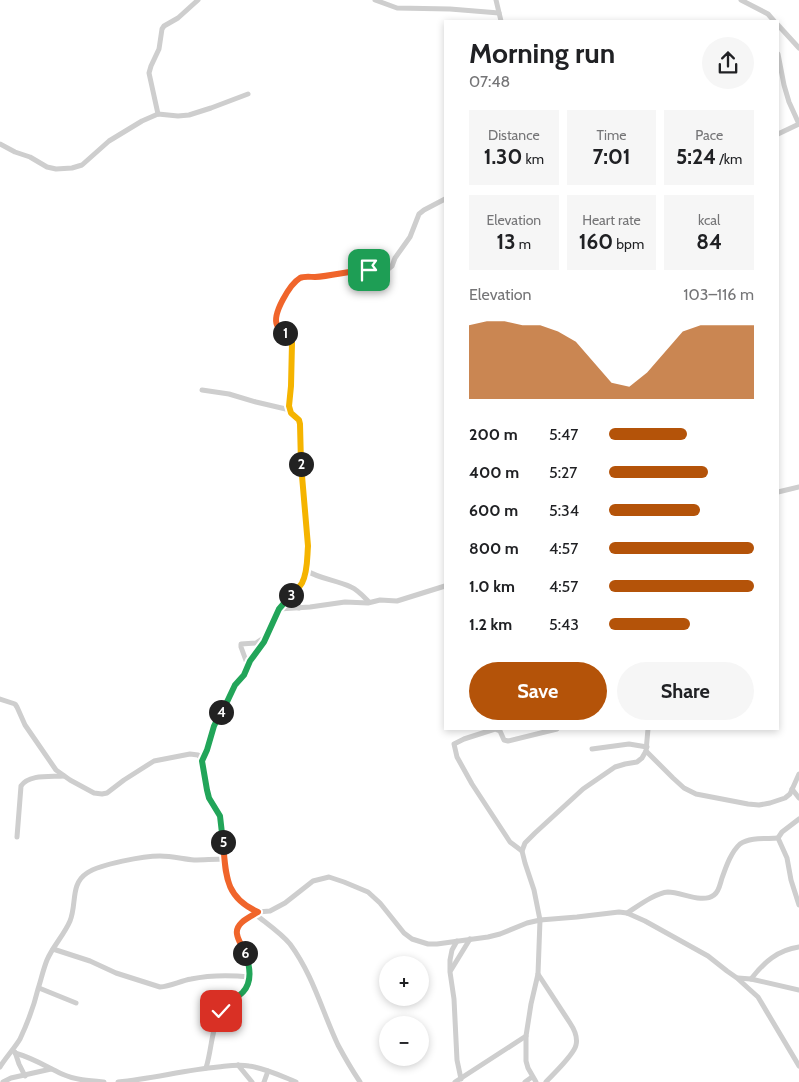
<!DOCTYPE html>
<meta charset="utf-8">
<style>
:root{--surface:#fff;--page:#f6f6f6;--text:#202124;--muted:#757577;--accent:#b45309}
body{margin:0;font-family:Cabin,sans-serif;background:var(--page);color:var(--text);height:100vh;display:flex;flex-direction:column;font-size:19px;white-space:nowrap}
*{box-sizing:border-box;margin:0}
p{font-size:16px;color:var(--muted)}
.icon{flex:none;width:28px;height:28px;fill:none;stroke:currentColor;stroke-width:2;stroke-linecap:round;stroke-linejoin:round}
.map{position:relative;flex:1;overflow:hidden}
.sheet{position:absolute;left:444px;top:20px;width:335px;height:710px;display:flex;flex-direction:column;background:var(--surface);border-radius:0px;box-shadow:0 2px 8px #0003}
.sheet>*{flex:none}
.fabs{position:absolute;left:379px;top:956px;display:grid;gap:10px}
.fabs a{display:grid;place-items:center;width:50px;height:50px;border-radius:50%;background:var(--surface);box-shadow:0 2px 8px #0003;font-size:25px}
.pin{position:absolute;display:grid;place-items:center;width:42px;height:42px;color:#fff;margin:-21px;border-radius:10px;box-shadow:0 2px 8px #0006}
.km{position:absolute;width:25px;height:25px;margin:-12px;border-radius:50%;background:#222;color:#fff;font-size:14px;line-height:25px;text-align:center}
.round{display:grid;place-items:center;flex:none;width:52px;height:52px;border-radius:26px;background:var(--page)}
.head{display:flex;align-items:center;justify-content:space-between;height:85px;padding:0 25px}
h1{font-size:28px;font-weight:800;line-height:38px}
.metrics{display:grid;grid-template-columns:repeat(3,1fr);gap:8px;height:85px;padding:5px 25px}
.metrics div{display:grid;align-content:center;border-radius:0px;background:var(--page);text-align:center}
.metrics b{font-size:21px;font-weight:800}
.metrics small{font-size:14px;font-weight:400}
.metrics p{font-size:14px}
.chart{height:140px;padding:10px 25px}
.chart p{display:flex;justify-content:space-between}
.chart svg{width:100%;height:90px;margin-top:5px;fill:var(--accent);opacity:.7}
.primary-button{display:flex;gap:10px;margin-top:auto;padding:10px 25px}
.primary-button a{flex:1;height:58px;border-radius:30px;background:var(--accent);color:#fff;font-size:20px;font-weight:800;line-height:58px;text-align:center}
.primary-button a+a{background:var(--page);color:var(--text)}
ul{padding:0 25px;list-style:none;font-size:16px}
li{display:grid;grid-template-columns:80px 60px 1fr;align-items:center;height:38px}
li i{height:12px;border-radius:6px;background:var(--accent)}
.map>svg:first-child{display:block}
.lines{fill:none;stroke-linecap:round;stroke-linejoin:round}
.minor{stroke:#cecece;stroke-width:5}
.split-1-casing{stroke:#fff;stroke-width:10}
.split-2-casing{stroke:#fff;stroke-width:10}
.split-3-casing{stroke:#fff;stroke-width:10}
.split-4-casing{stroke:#fff;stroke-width:10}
.split-5-casing{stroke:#fff;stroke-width:10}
.split-6-casing{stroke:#fff;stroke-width:10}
.split-7-casing{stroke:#fff;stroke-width:10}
.split-1{stroke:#f0652b;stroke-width:6}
.split-2{stroke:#f5b400;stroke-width:6}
.split-3{stroke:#f5b400;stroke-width:6}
.split-4{stroke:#22a559;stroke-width:6}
.split-5{stroke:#22a559;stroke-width:6}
.split-6{stroke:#f0652b;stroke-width:6}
.split-7{stroke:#22a559;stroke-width:6}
</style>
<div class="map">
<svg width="799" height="1082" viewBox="0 0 799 1082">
<rect width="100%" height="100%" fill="#fff"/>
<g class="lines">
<g class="minor">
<polyline points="375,0 397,8 450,9 499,13"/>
<polyline points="496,0 501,21"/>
<polyline points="741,0 768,14 774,21"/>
<polyline points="778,25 799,48"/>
<polyline points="778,54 784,85 789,102 799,124"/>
<polyline points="158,114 149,73 151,66 159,49 162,29 164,26 178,18 198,0"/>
<polyline points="778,134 799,124"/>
<polyline points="0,144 15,152 30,157 47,167 56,169 72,168 82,165 109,141 142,121 158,114 178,116 189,115 211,108 248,94"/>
<polyline points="202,390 229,394 256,402 290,410"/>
<polyline points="778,492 799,487"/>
<path d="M305,570c15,9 31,10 46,17 7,3 13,10 18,15"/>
<polyline points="294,591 299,608"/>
<polyline points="279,609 310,607 345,602 368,603 380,600 397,601 445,586"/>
<polyline points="248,666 241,647 241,644 256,643 265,637"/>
<polyline points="0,699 15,704 17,707 25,725 56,770 70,780 94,793 102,794 107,793 124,780 154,761 190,754 198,755 201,758 202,761 207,790 209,798 220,815 225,859 230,886 234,895 248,907 258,912 270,911 285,903 313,881 329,877 344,882 368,892 380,903 404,933 412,939 428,944 437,944 488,937 500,934 527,923 540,920 577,917 619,912 627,913 645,921 708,956 727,971 737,978 748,988 758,997 799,1066"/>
<polyline points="592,749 629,744 647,747"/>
<polyline points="646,751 673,778 684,788 696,794 748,804 759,805 770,803 785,798 790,794 799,774"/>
<polyline points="202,761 219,714 227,704 232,690 244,675 250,661 264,642 279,609 300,586 302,582 305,573 308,546 305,517 305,501 302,489 301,471 300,424 299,421 291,413 289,406 291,386 293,343 289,337 277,326 275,317 277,311 290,286 301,278 332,276 362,270 378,271 387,270 392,266 395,258 410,237 419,214 424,210 445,199"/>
<polyline points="792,789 799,798"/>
<polyline points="799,819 782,832 778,838 787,858 791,880 799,905"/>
<path d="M17,837l4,-51c8,-12 29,-9 43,-10"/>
<polyline points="522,851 510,842 472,784 457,757 454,744 464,739 495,729 500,731 504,740 508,741 557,729"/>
<path d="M627,913c11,-7 28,-20 41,-21 14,0 34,12 46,3 5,-3 6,-11 8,-17 4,-11 9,-26 18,-34 10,-7 27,-5 38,-6"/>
<path d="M255,914c11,9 26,19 35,30 23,31 32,67 48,101 7,13 14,25 22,37"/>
<polyline points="457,941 452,950 450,960 450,972 454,999 457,1060 461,1079"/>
<path d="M53,949l37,12 26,12 44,14c11,-1 20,-6 31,-8 19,-4 39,-4 59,-2"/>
<polyline points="451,970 470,939"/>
<path d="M538,974l32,49c4,6 8,14 6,22 -2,10 -23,29 -30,37"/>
<polyline points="738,978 751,979 799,990"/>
<path d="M751,979c13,-17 27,-29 48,-32"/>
<polyline points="39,988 76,1003"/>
<polyline points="15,1052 19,1064 25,1076"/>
<path d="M15,1053c18,5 30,13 47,21 13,6 28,7 42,8"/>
<polyline points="238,1065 252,1082"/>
<path d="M0,1067c6,-10 14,-18 20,-28 7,-15 14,-33 18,-50 3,-9 5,-19 9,-29 6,-14 17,-25 23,-39 7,-17 0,-37 17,-48 13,-9 57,-17 73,-17 12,0 23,3 34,4 10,0 20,-1 31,-1"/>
<path d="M206,1068c6,-19 5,-39 15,-57 4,-8 13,-12 20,-18 18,-16 4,-41 -4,-58 1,-12 11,-17 20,-23"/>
<polyline points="3,1082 11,1078 51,1069"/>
<path d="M118,1082c34,-3 66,-12 100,-15 10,-1 20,-3 31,-1 16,2 32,10 47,16"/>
<polyline points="264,1082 268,1071"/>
<polyline points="455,1082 526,1036"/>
<polyline points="525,1082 532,1077"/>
<polyline points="536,1082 528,1068 526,1061 526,1036 531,1004 538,974 540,920 534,890 525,863 522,851 525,843 535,833 583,789 615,767 625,764 637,762 642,758 646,751 648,729"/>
</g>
</g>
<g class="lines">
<defs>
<path id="split-1" d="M285,333c-3,-2 -7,-4 -8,-8 -5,-11 13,-41 23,-47 4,-2 10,-1 15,-1 18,-1 37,-7 54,-7"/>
<polyline id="split-2" points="285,333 292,340 292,343 291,386 289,406 291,413 299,420 300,424 301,464"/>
<path id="split-3" d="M291,595c4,-4 8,-7 11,-12 6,-11 5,-26 6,-37l-7,-82"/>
<polyline id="split-4" points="221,712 226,704 235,685 244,675 250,661 264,642 279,609 291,595"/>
<polyline id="split-5" points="221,712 214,726 207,750 202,761 207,790 209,798 220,816 223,842"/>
<path id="split-6" d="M223,842c3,32 1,55 35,70 -8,5 -23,11 -21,22 1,7 6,13 8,19"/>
<path id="split-7" d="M221,1011c6,-8 15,-12 22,-19 10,-11 7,-26 2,-39"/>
</defs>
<use href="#split-1" class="split-1-casing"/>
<use href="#split-2" class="split-2-casing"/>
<use href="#split-3" class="split-3-casing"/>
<use href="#split-4" class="split-4-casing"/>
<use href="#split-5" class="split-5-casing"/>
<use href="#split-6" class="split-6-casing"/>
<use href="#split-7" class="split-7-casing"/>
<use href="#split-1" class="split-1"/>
<use href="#split-2" class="split-2"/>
<use href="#split-3" class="split-3"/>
<use href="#split-4" class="split-4"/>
<use href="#split-5" class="split-5"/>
<use href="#split-6" class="split-6"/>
<use href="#split-7" class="split-7"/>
</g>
</svg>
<div class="fabs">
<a>+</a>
<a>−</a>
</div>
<div class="pin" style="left:369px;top:270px;background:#1e9e55"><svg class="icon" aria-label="arrive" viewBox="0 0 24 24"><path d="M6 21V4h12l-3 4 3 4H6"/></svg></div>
<div class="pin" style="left:221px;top:1011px;background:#d93025"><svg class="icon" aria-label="check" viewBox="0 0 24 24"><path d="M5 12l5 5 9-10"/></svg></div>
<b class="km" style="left:285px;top:333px">1</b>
<b class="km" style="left:301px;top:464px">2</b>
<b class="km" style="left:291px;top:595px">3</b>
<b class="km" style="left:221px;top:712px">4</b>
<b class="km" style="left:223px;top:842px">5</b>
<b class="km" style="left:245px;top:953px">6</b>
<section class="sheet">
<div class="head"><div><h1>Morning run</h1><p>07:48</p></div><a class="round"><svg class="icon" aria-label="share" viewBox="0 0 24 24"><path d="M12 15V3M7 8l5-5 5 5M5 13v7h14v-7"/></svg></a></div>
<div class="metrics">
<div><p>Distance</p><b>1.30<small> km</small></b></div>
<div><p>Time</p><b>7:01</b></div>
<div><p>Pace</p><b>5:24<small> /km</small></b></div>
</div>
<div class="metrics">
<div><p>Elevation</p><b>13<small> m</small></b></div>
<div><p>Heart rate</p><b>160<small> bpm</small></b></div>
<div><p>kcal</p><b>84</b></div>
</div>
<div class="chart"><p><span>Elevation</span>103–116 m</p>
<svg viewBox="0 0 160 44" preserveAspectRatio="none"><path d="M0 44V8L10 6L20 6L30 8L40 8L50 11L60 16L70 26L80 36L90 38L100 31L110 21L120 11L130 8L140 8L150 8L160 8V44z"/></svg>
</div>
<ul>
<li><b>200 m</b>5:47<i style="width:54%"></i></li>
<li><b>400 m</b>5:27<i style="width:68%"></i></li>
<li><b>600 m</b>5:34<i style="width:63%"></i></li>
<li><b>800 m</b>4:57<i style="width:100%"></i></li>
<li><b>1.0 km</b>4:57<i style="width:100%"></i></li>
<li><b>1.2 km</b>5:43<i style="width:56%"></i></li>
</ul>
<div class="primary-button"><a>Save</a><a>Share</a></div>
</section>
</div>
